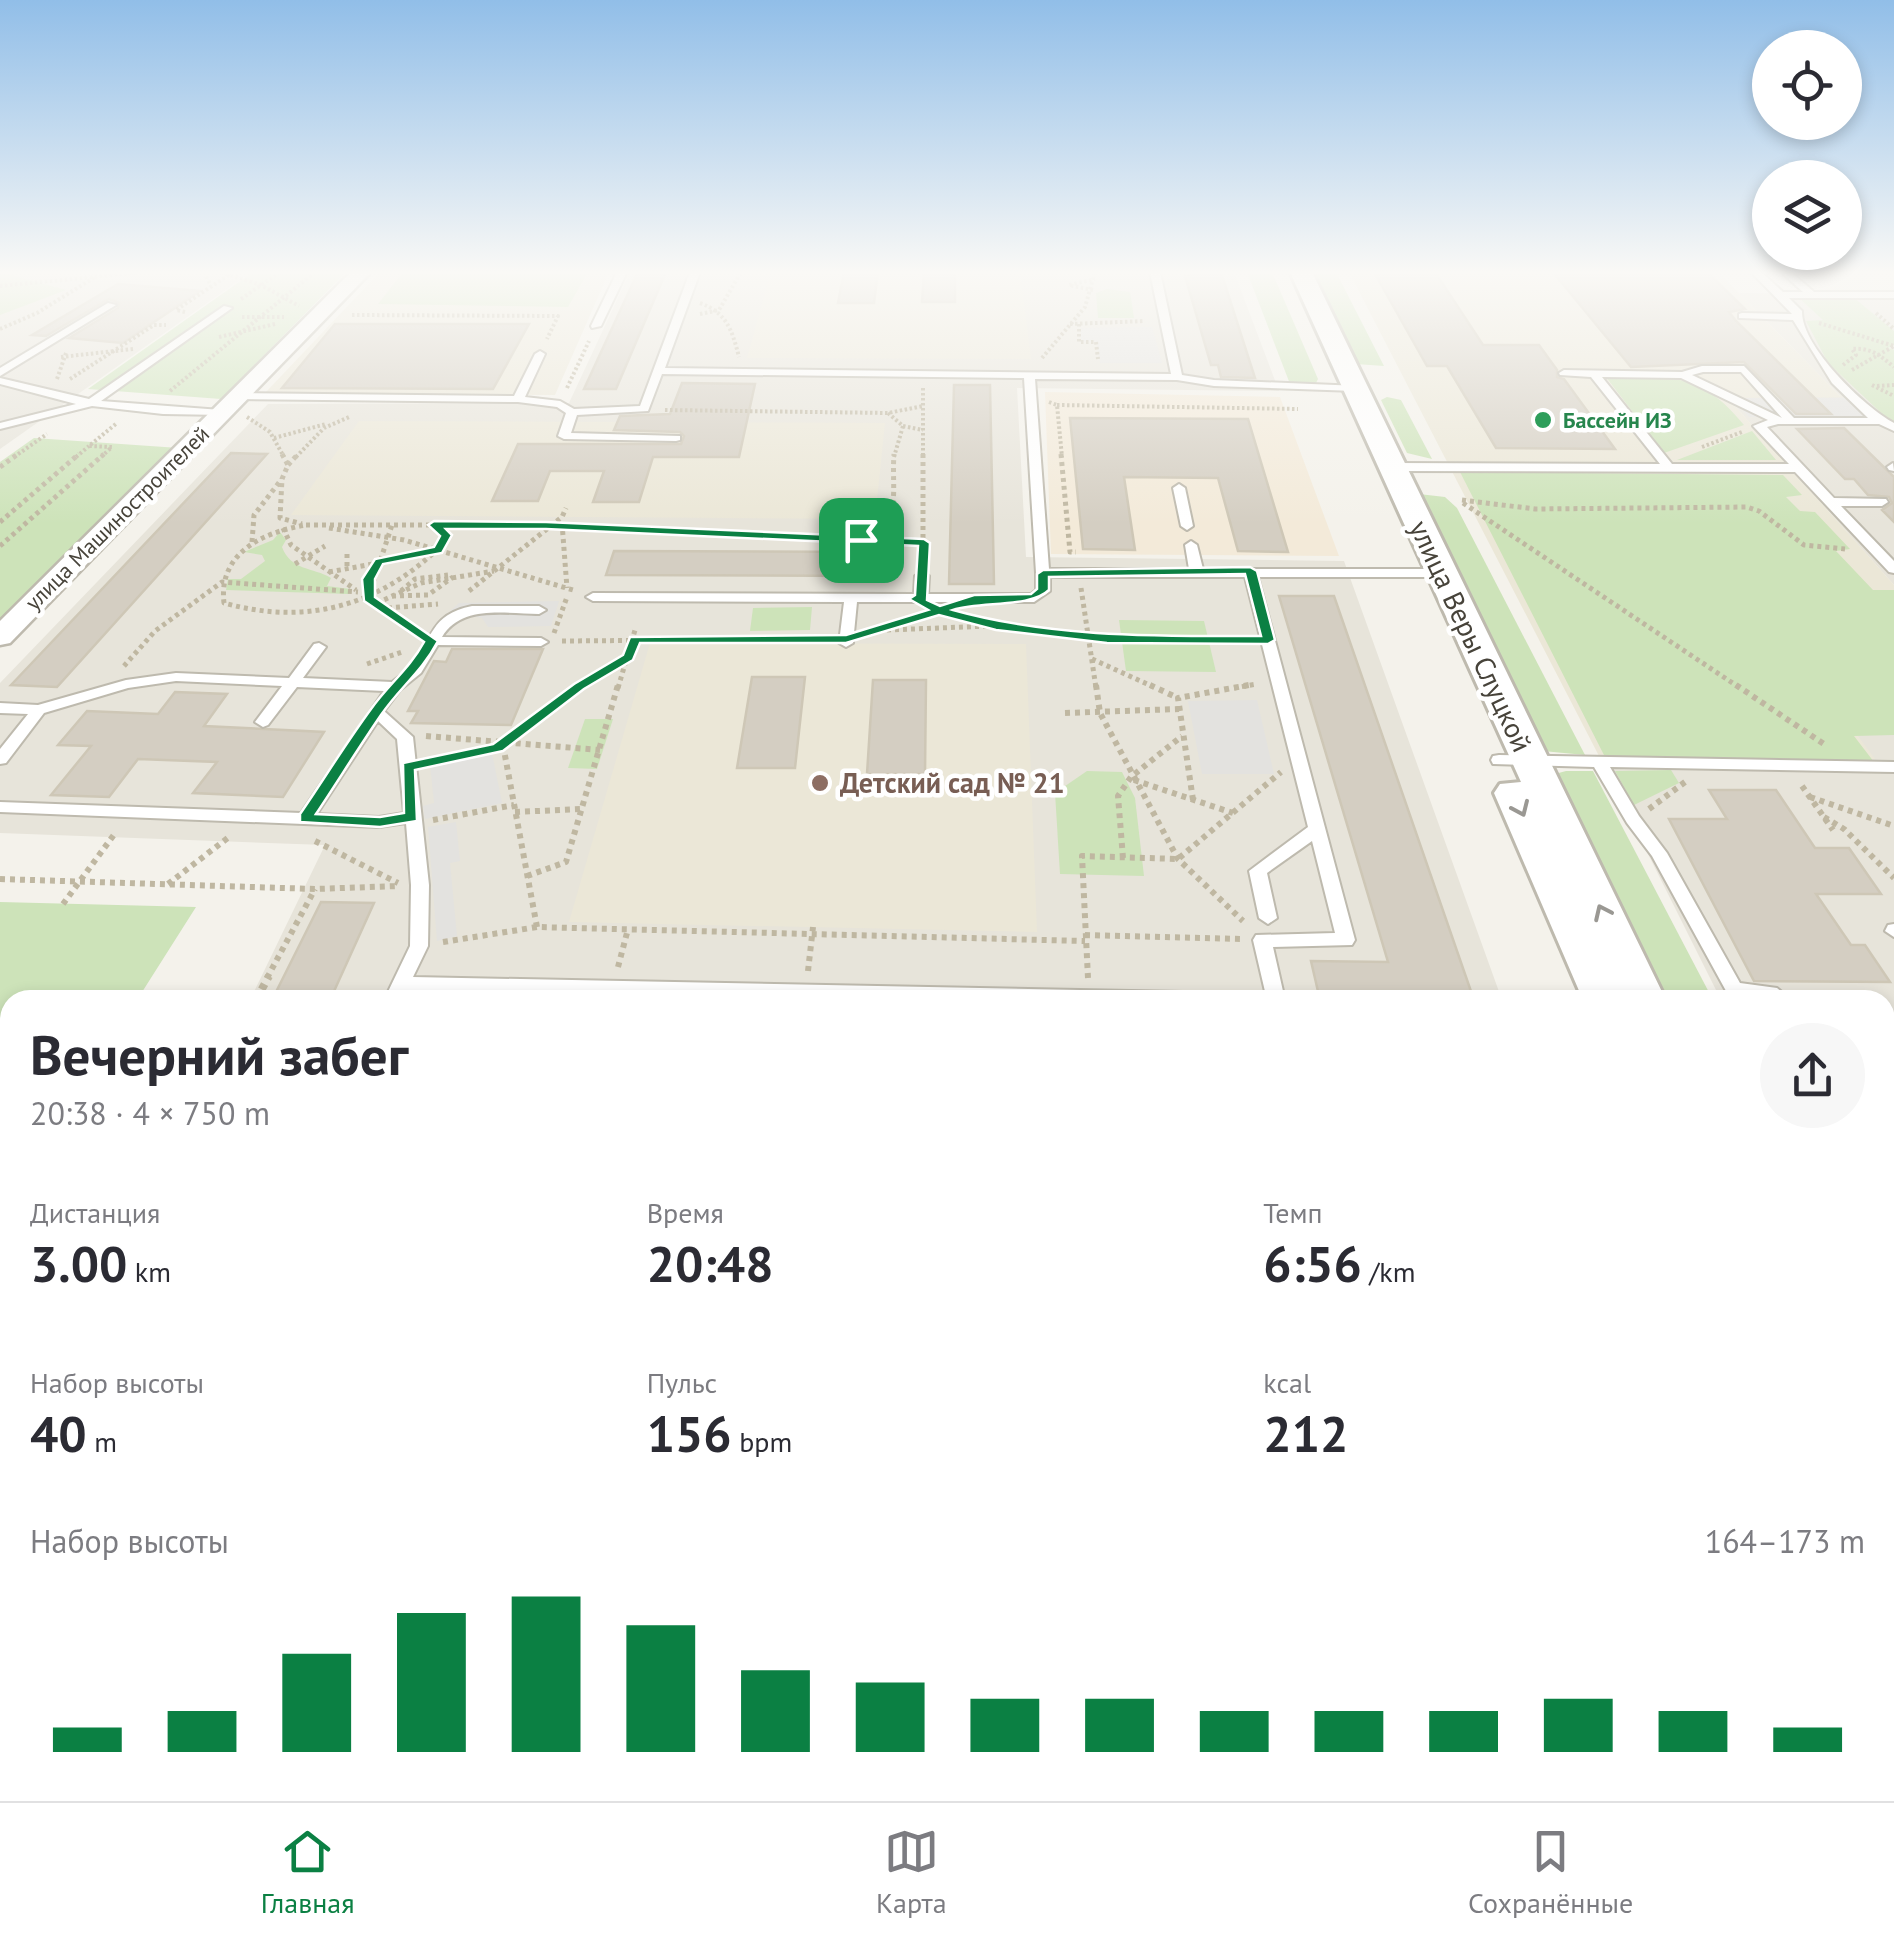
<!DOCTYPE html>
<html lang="ru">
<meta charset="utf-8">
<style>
:root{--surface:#fff;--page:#f7f7f7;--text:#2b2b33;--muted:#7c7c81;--line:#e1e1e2;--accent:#0b8043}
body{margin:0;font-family:"PT Sans",sans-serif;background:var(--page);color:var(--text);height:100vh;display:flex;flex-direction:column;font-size:38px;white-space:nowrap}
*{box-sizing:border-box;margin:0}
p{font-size:32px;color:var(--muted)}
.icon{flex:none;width:55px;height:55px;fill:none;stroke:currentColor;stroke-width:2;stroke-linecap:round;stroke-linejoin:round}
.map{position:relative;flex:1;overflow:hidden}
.drawer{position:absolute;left:0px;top:990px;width:1895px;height:812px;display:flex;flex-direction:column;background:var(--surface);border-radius:30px 30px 0 0;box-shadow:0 5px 15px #0003}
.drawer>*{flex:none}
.controls{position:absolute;left:1752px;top:30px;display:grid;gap:20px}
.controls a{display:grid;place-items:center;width:110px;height:110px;border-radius:50%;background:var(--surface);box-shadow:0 5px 15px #0003;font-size:50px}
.pin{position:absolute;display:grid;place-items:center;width:85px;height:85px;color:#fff;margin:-42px;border-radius:20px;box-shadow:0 5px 15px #0006}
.round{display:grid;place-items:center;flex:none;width:105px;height:105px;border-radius:52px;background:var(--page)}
.overview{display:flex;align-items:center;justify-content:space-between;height:170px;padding:0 30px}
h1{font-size:55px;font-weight:600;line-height:75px}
.stats{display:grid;grid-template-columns:repeat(3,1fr);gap:15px;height:170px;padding:10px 30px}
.stats div{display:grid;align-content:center}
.stats b{font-size:50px;font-weight:600}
.stats small{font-size:28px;font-weight:400}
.stats p{font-size:28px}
.chart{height:280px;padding:20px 30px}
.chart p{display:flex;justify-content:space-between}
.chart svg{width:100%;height:180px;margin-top:10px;stroke:var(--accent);stroke-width:6}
.dock{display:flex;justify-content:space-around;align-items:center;height:140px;border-top:2px solid var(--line);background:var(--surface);font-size:28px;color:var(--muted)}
.dock a{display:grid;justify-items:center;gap:5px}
.dock .current{color:var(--accent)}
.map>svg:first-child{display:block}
.residential{fill:#e7e4da}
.commercial{fill:#f3ead9}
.industrial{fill:#e4e1dc}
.education{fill:#ebe7d7}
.green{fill:#cde3b9}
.parking{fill:#e3e2df}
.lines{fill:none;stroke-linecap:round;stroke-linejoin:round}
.stream{stroke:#aecde9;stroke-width:15}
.building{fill:#d4cec2;stroke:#cec7b6;stroke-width:2.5}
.service-casing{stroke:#bebaae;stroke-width:4}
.minor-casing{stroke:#bebaae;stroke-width:5}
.tertiary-casing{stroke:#bebaae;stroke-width:6}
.primary-casing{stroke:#d8c275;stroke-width:5}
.path-far3{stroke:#bfb7a1;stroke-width:4;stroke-dasharray:2.5 2.5;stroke-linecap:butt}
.path-far2{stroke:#bfb7a1;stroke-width:5;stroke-dasharray:4 4;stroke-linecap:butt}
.path-far1{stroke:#bfb7a1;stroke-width:6;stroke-dasharray:5 5;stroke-linecap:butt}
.path{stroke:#bfb7a1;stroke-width:8;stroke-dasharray:6 6;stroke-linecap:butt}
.service{fill:#fff;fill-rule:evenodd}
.minor{fill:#fff;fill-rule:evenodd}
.tertiary{fill:#fff;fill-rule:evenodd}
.primary{fill:#f4e3a4;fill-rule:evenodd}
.oneway{stroke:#9a9893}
.route{fill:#0b8043;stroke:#fff;stroke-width:2.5;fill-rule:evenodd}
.leisure-dot{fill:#2e9e5b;stroke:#fff;stroke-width:4}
.education-dot{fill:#8d6e63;stroke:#fff;stroke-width:4}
.labels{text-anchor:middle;stroke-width:9;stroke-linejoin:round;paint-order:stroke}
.far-leisure-label{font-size:22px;font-weight:bold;fill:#27864d;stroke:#fff;text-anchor:start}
.far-street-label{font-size:22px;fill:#47433a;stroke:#fff}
.street-label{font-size:28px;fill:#47433a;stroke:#fff}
.education-label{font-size:28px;font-weight:bold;fill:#785e54;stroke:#fff;text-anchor:start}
</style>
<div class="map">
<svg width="1894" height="1801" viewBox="0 0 1894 1801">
<rect width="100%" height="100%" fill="#f4f2eb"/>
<g class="residential">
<polygon points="0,272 251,272 0,449"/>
<polygon points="630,272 1234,272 1279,391 1017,388 1026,557 1344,561 1502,1000 250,1000 325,845 0,833 0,683 268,404 569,403"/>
<polygon points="1739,293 1894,294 1894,585 1727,397 1840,396"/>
<polygon points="1856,734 1894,735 1894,1097 1885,1096 1885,1000 1721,1000 1599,756 1873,759"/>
<polygon points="0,1737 10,1737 10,1792 1296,1792 1297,1801 0,1801"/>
</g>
<polygon class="commercial" points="1045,392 1280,397 1339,556 1051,554"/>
<rect class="industrial" x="0" y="1152" width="10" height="146"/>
<g class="education">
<polygon points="380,272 609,272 555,395 265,393"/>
<polygon points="771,272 1020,272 1031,359 747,358"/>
<polygon points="1349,272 1718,272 1841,397 1728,398 1894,585 1894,735 1857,735 1875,759 1599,756"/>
<polygon points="359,421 885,423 875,519 291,515"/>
<polygon points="650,643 1026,644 1037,932 569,922"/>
</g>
<g class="green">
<polygon points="0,272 66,290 0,315"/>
<polygon points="253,272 346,272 221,399 88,389"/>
<polygon points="403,272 588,272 568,307 378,304"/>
<polygon points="1247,272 1272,272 1318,379 1316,383 1290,384"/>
<polygon points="1312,272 1336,272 1384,366 1356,364"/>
<polygon points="1107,289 1130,292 1134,318 1098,318 1096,293"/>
<polygon points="1798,297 1853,297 1894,331 1894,345 1888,348 1894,350 1894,425 1828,363 1806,321 1823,320"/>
<path d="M1606,377c64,0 94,-6 138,48l-80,28z"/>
<polygon points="1387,397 1401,400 1432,459 1407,453 1381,400"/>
<polygon points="1752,431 1776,460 1677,460"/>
<polygon points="34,438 179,448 0,625 0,462"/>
<polygon points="1460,472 1783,475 1802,495 1786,497 1800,511 1815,512 1850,549 1836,551 1873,590 1894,590 1894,735 1854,736 1874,762 1606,759"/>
<polygon points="1419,494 1445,497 1457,508 1585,755 1543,751"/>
<path d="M280,532l6,8 -4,7c9,24 31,20 49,31l-4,8 23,3 -1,5 -123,-4 2,-11h13l24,-18 -3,-6 -18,-3 29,-12z"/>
<polygon points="812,607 810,630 750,631 753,608"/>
<polygon points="1119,620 1204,621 1216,672 1126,671"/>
<polygon points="585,719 613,719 597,769 568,768"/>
<polygon points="1671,770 1679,783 1634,805 1615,771"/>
<polygon points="1087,771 1122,772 1135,798 1144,876 1060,874 1055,793"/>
<polygon points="1566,771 1593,771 1713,1000 1665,1000 1555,774"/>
<polygon points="0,902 196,907 137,1000 10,1000 10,1056 0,1056"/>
</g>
<g class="parking">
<polygon points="1152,327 1162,363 1100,363 1097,342 1081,341 1081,328"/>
<polygon points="1732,398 1845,398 1865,417 1749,417"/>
<polygon points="559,601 551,626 488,627 482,618 450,611 459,603"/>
<polygon points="1257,700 1274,774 1202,774 1188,701"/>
<polygon points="492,753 502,803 425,819 423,806 434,803 430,765"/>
<polygon points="456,822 460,861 450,863 457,936 437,941 428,827"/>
<rect x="0" y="1384" width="10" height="176"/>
<polygon points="1885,1459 1894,1459 1894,1769 1885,1768"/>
</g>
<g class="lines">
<g class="stream">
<polyline points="0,1580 10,1580"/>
<polyline points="1564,1792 1582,1801"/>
</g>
</g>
<g class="building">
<polygon points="638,272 666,272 616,389 584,389"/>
<polygon points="844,272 878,272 874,303 838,303"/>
<polygon points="924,272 955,272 955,302 922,302"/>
<polygon points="1190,272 1221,272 1255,378 1221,377 1218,365 1211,365 1185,276 1191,276"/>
<polygon points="1374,272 1435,272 1483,345 1539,345 1557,370 1557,377 1564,379 1615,449 1496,448 1447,366 1427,366"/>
<polygon points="1553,272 1707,272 1745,309 1729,312 1736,321 1831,414 1796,414 1744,362 1631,367"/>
<polygon points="118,284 200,291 123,343 69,338 118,308 119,303 109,299 46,336 32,335"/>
<polygon points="335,324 529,324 493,389 282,388"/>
<polygon points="682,383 755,384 739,457 653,457 639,502 593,502 604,471 550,471 538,501 492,501 518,444 681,444 684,436 680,432 614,430 620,416 670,414"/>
<polygon points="954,385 990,385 994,584 949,584"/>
<polygon points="1070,418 1248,419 1288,552 1238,551 1218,478 1124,477 1135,550 1083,549"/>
<polygon points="1844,428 1894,477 1894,522 1882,510 1892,503 1889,497 1868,495 1854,479 1845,479 1797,429"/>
<polygon points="231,453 267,454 57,687 11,685"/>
<polygon points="614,551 872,552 869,576 606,575"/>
<polygon points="1279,596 1334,596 1474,1000 1320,1000 1311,961 1388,962"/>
<polygon points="452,649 543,649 511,725 411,723 418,711 408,711 434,661 446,662"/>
<polygon points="752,677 805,677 795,768 737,768"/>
<polygon points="873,680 926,680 925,774 867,774"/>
<polygon points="175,692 227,694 204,726 324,732 283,797 193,793 217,762 138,759 109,797 51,795 91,746 58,745 87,711 158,714"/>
<polygon points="1709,790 1776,790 1815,848 1849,848 1881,894 1816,894 1851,945 1865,945 1890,982 1754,981 1669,819 1727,819"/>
<polygon points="321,902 374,903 330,1000 272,1000"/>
</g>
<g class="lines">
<defs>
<g id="service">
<polygon points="617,272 627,272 601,326 592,328 591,326"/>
<polygon points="690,272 700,272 665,368 1171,374 1150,272 1160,272 1182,375 1214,380 1359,386 1360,388 1355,391 1214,386 1177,380 1035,379 1049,569 1189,569 1185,545 1191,541 1197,545 1203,569 1442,569 1449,573 1442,577 1258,577 1355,940 1352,945 1273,947 1285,1000 1267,1000 1253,940 1256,935 1335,933 1312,841 1267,873 1277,918 1268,924 1259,918 1249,871 1308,827 1245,577 1050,577 1050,591 1034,602 857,602 853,643 846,647 839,643 844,602 593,601 586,597 593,593 914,594 915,576 922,572 929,576 928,594 1031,594 1036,590 1036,573 1024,378 662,374 648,411 577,415 571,433 680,436 680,440 676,441 564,439 558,436 566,413 557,407 518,402 238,399 233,396 238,393 514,396 535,354 540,351 545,354 525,397 560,401 574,409 640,406"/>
<path d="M1751,272h10l22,20h20l-22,-20h10l23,20h80v6h-105l13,13c-1,35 62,96 92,112v8l-15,-7h-101l-11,3 67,71 52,1 2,3 -6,4h-41l53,55v12l-5,-1 -94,-100 -404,-1 -6,-4 6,-4 269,1 -69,-87 -31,-2 -1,-2 5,-3 118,2 20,-6h42l50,52h74l-36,-35 -39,-63 -54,-2v-4l3,-1 50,1zM1703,372h38l41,46 -90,-43zM1602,377l79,1 87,42 -15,6 36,38h-117z"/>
<polygon points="108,303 116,305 0,376 0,368"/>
<polygon points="224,306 232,308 101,401 221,410 225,411 225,415 163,414 92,406 0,429 0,423 76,404 0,384 0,378 89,399"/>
<polygon points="1893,463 1894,471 1889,470 1887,467"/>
<polygon points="1179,484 1185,488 1193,526 1187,530 1181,526 1173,488"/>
<path d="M472,606h67l7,4 -7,4c-33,0 -77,-10 -97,23l99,1 7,4 -7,4 -103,-1 -17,28 -21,17 -16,21 29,26 16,148 -1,61 -15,31 821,16 7,2 2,5h-378l-458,-9 -5,9h-18l26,-54 1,-61 -5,-62 -27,4 -379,-15v-10l301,11 83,-122 -87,-4 -29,38 -5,2 -8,-5 27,-36 -106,-5 -48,7 -84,25 -38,50 -6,1v-15l28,-35 -28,-1v-10l38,2 88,-25 50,-7 113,5 25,-34 5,-1 7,4 -23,31 89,4c6,-5 14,-10 19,-16 23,-28 18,-51 61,-60zM378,721l19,18 7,74 -25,4 -62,-3z"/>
<polygon points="1499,755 1894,762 1894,772 1610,767 1639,816 1667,853 1740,983 1777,988 1791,1000 1748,998 1749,1000 1731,1000 1652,856 1627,823 1594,767 1493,764 1491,760 1493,756"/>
<polygon points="1894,924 1894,937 1885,931 1888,925"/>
<polygon points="1885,1053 1894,1055 1894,1071 1885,1069"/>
<rect x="1885" y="1493" width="9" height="26"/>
<rect x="1885" y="1713" width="9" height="28"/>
</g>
<g id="minor">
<polygon points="351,272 371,272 10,643 0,645 0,621"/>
<rect x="0" y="1120" width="10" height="34"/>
<polygon points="1322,1792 1380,1792 1381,1801 1323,1801"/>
</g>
<polygon id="tertiary" points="1290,272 1312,272 1666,1000 1583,1000 1494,793 1500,784 1521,782"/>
<g id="primary">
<rect x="1885" y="1291" width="9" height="135"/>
<rect x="0" y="1312" width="10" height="68"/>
</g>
</defs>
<use href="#service" class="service-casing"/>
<use href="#minor" class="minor-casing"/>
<use href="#tertiary" class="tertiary-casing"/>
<use href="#primary" class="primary-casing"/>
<g class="path-far3">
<polyline points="204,272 211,286"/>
<polyline points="221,272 261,285 299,306"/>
<polyline points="0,286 143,272"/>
<polyline points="1093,290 1069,285 1095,279"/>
<polyline points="241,299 280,272"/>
<path d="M700,303c27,10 32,27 39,54"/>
<polyline points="185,312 176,310 233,272"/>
<polyline points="1876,313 1894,329"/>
<polyline points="700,314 719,310 741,272"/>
<polyline points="352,315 558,316 547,339"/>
<polyline points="242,317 284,317"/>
<polyline points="1819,323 1894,346"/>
<polyline points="1070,324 1145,321"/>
<polyline points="1079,324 1079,342 1096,342 1098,359"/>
<polyline points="0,329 37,313 95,277"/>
<polyline points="219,337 275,324"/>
<polyline points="61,357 133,349"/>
<polyline points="1042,358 1085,307 1095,272"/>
<path d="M1843,365l13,-10 -4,-6c18,-2 29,7 42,18"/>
<polyline points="1852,370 1894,346"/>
<polyline points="57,379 66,353"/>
<polyline points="70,379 154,325 166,325"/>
<polyline points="1872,385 1894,396"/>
<polyline points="1877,386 1894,385"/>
<polyline points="567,388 589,341"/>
<polyline points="923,388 923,457"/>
<polyline points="170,391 315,272"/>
<polyline points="1049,402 1057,405 1062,457"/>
<polyline points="1057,405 1298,409"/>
<polyline points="665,410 888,413 923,406"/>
<polyline points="888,413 903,426 894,457"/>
<polyline points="247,417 270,432 284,457"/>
<polyline points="903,426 923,430"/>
<polyline points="274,438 326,424"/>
<polyline points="1702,447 1742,432"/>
<polyline points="14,457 47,434"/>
<polyline points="76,457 89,446"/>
<polyline points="101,457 112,447 89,446 117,423"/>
<polyline points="296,457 324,428 349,417"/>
</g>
<g class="path-far2">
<polyline points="282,454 288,465 282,479 280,518 302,524"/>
<polyline points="923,454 923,560"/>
<polyline points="1061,454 1070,552 1076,552"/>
<polyline points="288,465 298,454"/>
<polyline points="0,467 18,454"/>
<polyline points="1462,500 1535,509 1747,507 1759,511 1804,545 1845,549"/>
<polyline points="1463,503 1740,688"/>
<polyline points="0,522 79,454"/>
<polyline points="562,523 567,588"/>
<path d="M306,525h128l12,10 -1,7c-62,62 -135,85 -221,61 -6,-50 39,-71 82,-78z"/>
<polyline points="434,525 546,525 924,543"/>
<polyline points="283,528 291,545 356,590"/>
<polyline points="329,528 404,540 573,590"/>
<path d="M862,539c42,-25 29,-43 32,-85"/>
<polyline points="252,542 254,515 281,480"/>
<polyline points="0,546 104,454"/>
<polyline points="347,554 347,568"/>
<polyline points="295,564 325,546"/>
<polyline points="329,572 433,553"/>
<polyline points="1081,588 1096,688"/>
<polyline points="401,591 415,579 448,575"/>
<polyline points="469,591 562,517 566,508"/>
<polyline points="392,596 428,595 453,577"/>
<polyline points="366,597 418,631"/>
<polyline points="368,598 392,525"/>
<polyline points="377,603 421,583 494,571"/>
<polyline points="388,608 438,604"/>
<path d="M970,619c89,24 184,20 276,20"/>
<polyline points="887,630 990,626"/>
<polyline points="554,633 567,597"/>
<polyline points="866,633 911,619"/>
<polyline points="562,641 824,639"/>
<polyline points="1092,659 1156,688"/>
<polyline points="367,664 402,652"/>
<polyline points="124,666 155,631 222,582 358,592"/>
<polyline points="576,688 629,658"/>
<polyline points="618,688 635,630"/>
<polyline points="1234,688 1257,684"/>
</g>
<g class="path-far1">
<polyline points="1096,685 1100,713 1178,859 1243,921"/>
<polyline points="1150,685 1178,698"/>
<polyline points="1736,685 1824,744"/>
<polyline points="1065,713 1179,709"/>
<polyline points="426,736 600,750"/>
<polyline points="429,762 499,747"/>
<polyline points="1134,780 1233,813"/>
<polyline points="1802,786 1833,830"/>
<polyline points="1810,797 1894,826"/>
<polyline points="1193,800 1178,698 1249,685"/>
<polyline points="1649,809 1685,782"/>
<polyline points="515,812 582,809"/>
<polyline points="1824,817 1844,829 1894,878"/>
<polyline points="433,820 514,805"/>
<polyline points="315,841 398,883"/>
<polyline points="1123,858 1118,796 1131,777 1182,736"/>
<polyline points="527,876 566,862 618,685"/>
<polyline points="0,879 315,889 399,886"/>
<polyline points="168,884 229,837"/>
<polyline points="63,904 116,832"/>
<polyline points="537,927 503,745 580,685"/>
<polyline points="1085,935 1241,939"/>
<polyline points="443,942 537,927 1085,941"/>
<polyline points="618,967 628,929"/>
<polyline points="808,971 813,927"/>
<polyline points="267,978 315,889"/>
<polyline points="1088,978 1082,856 1178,859 1281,772"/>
</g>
<polyline class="path" points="256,1000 269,976"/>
<use href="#service" class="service"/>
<use href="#minor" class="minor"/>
<use href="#tertiary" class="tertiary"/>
<use href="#primary" class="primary"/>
</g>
<defs><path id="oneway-chevron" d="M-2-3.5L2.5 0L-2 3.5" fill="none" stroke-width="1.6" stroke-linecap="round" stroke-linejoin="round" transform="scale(2.5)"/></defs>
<g class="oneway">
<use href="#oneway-chevron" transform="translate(1521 809) rotate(66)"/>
<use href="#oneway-chevron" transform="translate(1602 912) rotate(-115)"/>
</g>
<linearGradient id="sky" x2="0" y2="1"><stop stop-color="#91bee8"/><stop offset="0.52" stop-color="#faf9f6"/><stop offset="1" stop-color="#faf9f6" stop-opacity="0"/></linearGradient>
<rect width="1894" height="524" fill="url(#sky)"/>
<path class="route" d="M434,521l112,1 378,17 6,4 -3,57 13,6 34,-11 57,-1 6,-5v-15l6,-4 207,-3 7,4 18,69 -7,4 -161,-1 -111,-13 -57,-15 -93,28h-206l-7,17 -49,29 -81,62 -88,19 2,51 -37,6 -80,-5v-8c24,-35 46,-71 71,-105 17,-24 39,-41 53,-67l-60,-41 -2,-22 13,-20 59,-12 6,-11 -12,-11zM446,529h100l372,17 -3,49 -6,4 19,11 -82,25 -216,2 -7,18 -49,29 -81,60 -90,19 1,50 -24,4 -64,-3c22,-33 43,-67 65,-99 20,-29 40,-42 57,-74l-63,-44v-18l8,-15 59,-11 10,-18zM1245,574l16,62c-104,0 -207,2 -308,-26 28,-9 78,-2 96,-20v-13z"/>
<circle class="leisure-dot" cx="1543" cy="420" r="10"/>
<circle class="education-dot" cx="820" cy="783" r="10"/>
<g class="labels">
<g class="far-leisure-label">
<text x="1563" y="428">Бассейн ИЗ</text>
</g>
<g class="far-street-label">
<text transform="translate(117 518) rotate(-45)" y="8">улица Машиностроителей</text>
</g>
<g class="street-label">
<text transform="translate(1471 636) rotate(65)" y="10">улица Веры Слуцкой</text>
</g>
<g class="education-label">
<text x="840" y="793">Детский сад № 21</text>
</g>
</g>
</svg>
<div class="controls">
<a><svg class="icon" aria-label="locate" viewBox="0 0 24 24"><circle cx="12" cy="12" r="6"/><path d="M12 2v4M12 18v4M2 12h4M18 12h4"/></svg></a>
<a><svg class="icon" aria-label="layers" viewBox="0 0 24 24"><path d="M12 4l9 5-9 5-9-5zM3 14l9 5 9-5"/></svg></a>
</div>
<div class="pin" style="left:861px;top:540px;background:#1e9e55"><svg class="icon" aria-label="arrive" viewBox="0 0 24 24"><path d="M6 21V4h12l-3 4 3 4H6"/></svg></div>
<section class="drawer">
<div class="overview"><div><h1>Вечерний забег</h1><p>20:38 · 4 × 750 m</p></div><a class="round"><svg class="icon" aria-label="share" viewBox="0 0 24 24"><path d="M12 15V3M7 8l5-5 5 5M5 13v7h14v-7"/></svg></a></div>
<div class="stats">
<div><p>Дистанция</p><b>3.00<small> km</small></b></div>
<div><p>Время</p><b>20:48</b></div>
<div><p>Темп</p><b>6:56<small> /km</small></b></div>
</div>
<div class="stats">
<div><p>Набор высоты</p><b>40<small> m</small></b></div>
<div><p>Пульс</p><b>156<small> bpm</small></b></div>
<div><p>kcal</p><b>212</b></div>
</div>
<div class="chart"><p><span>Набор высоты</span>164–173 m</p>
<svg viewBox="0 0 160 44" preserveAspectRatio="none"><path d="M5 44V38M15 44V34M25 44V20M35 44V10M45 44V6M55 44V13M65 44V24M75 44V27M85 44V31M95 44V31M105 44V34M115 44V34M125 44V34M135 44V31M145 44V34M155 44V38"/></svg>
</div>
</section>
</div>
<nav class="dock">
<a class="current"><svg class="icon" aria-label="home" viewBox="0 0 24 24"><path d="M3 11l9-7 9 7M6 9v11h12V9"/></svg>Главная</a>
<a><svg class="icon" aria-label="map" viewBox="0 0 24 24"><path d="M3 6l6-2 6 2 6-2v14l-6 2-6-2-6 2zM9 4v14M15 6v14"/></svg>Карта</a>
<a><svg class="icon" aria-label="saved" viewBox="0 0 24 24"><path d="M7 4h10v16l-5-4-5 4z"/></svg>Сохранённые</a>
</nav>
